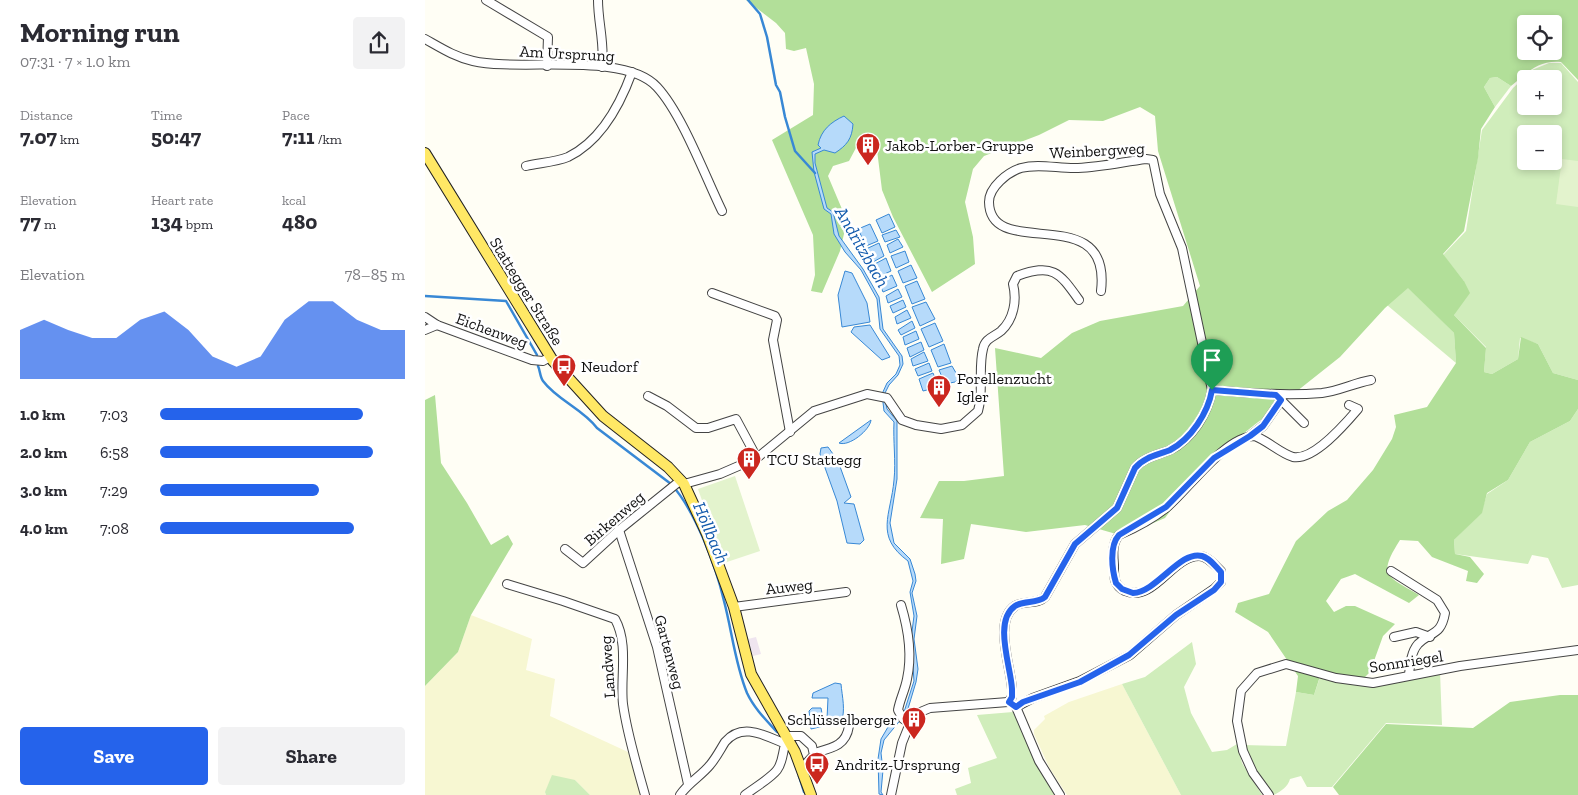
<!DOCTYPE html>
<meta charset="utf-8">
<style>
:root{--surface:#fff;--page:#f2f2f3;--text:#2b2b33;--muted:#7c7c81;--accent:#2563eb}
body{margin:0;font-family:"Zilla Slab",serif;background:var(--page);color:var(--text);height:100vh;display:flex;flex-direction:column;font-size:19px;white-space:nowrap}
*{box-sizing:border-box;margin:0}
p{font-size:16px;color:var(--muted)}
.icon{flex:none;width:28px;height:28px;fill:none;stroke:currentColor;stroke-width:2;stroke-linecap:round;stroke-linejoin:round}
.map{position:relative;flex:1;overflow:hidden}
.details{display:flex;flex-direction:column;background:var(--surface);width:425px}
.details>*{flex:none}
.fabs{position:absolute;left:1092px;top:15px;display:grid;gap:10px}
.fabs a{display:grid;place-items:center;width:45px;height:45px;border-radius:5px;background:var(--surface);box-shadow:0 2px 8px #0003;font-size:25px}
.pin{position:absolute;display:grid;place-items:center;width:42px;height:42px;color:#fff;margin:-51px -21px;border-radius:50% 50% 50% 0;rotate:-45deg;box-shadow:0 0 5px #0007}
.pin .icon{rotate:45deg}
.round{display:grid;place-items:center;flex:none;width:52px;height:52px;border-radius:5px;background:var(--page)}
.summary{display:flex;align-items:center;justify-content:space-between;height:85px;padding:0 20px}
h1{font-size:28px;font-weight:700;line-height:38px}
.metrics{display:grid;grid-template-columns:repeat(3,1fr);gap:8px;height:85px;padding:5px 20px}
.metrics div{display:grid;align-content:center}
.metrics b{font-size:21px;font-weight:700}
.metrics small{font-size:14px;font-weight:400}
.metrics p{font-size:14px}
.chart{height:140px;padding:10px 20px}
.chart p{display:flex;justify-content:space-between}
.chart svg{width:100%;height:90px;margin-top:5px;fill:var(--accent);opacity:.7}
.cta{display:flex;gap:10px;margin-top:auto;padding:10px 20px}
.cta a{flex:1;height:58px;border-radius:5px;background:var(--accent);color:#fff;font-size:20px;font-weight:700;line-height:58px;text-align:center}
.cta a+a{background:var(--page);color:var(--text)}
ul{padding:0 20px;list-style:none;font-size:16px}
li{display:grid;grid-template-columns:80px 60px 1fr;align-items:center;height:38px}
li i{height:12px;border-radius:6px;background:var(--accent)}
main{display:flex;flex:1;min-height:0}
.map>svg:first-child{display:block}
.industrial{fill:#efe5ef}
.farmland{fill:#f7f7d2}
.green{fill:#d0edbb;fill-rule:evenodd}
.forest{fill:#b2df99;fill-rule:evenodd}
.pitch{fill:#e3f3cd}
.water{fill:#b6dafa;stroke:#3888d5}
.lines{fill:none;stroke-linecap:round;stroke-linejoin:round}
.stream{stroke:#3888d5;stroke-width:2.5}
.minor-casing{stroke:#444;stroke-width:10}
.major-casing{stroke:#222;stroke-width:12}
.minor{stroke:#fff;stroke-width:8}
.major{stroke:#ffe865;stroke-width:10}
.route-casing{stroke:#fff;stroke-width:10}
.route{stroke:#2563eb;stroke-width:6}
.labels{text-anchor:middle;stroke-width:5;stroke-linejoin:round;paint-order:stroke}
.street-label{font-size:16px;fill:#111;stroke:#fff}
.poi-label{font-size:16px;fill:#111;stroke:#fff;text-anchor:start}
.water-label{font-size:18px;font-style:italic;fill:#1159ac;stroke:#fff}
</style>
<main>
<section class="details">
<div class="summary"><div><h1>Morning run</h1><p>07:31 · 7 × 1.0 km</p></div><a class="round"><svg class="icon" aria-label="share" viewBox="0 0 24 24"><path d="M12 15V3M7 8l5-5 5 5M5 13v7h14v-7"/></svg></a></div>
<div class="metrics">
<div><p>Distance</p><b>7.07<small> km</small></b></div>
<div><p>Time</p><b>50:47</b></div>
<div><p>Pace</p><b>7:11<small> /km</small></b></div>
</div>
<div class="metrics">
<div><p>Elevation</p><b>77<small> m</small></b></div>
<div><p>Heart rate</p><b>134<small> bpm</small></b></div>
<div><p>kcal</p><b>480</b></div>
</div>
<div class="chart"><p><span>Elevation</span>78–85 m</p>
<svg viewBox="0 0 160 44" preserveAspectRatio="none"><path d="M0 44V20L10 15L20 20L30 24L40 24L50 15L60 11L70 20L80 33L90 38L100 33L110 15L120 6L130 6L140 15L150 20L160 20V44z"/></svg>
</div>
<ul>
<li><b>1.0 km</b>7:03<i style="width:83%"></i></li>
<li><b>2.0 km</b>6:58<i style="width:87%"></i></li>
<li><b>3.0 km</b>7:29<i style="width:65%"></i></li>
<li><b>4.0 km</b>7:08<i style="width:79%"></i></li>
</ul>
<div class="cta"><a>Save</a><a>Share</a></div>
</section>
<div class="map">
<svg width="1153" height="795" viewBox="0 0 1153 795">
<rect width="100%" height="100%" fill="#fffef5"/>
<polygon class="industrial" points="331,637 336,654 328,656 323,639"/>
<g class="farmland">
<polygon points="46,615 107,639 101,670 130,679 125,716 203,752 217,795 165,795 150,780 120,792 121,795 0,795 0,686 33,652"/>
<polygon points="697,684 756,795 642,795 624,767 609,734 609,730 620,719 619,716 644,702"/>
</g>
<g class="green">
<path d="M1124,63h12l17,19v298l-25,-7 -15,-29 -18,-6 -2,21 -26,15 -8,-2 2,-25 -32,-32 10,-34 -21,-26 23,-24 16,-101 31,-42 19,-18zM1101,79h28v27h-28zM1101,134h28v27h-28z"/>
<polygon points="1072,77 1086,86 1070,107 1059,87 1065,78"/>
<polygon points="983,287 1029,333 1031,363 962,305"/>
<polygon points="1153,409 1153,585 1137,588 1123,558 1107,555 1103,564 1030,554 1029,540 1056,513 1062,494 1083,480 1105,442 1145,421"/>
<polygon points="767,642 771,664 759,687 766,713 787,752 802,750 812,744 817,763 837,795 756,795 697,684 720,677"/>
<path d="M1015,671l2,54 -56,-2 -54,64h-25l-6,-11 -11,3c-2,8 -9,12 -16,16l-3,-1 -15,-21 -13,-28 43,1 10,-54 18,3 7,-21 43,11z"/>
<polygon points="588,712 621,780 631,795 532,795 530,789 546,783 543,768 572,758 552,715"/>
<polygon points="127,775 150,780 165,795 121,795 120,792"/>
</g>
<g class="forest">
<path d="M321,0h832v80l-17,-18c-23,-2 -33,10 -50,24l-14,-9 -7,1 -6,9 11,20 -14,22 -3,29 -14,73 -21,23 21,27 6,12 -16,22 32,33 -2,24 8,2 26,-15 3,-22 17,7 15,29 25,7v29l-8,12 -40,21 -22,38 -21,13 -5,20 -28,27 1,14 15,3 14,17 -7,9 -11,-2 2,-10 -36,-14 -14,-16 -18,-1c-23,36 -13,36 19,55l-10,8 -54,-29 -14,5 -15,22 8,11 12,-6h9l40,18 -12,12 -13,36 -8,8 -40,-10 -8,25 -18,-3 2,-16 -30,-44 -33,-20 3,-9 31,-9 27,-53 32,-30 19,-11 26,-30 19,-31 4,-12 -2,-12 33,-8 29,-44 -2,-30 -46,-45 -23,20 -45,49 -135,107 -40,54 -42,18 -38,-11 -59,7 -55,-8 -7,35 -23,5 2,-45 -23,-1 19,-37h25l40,-5 -9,-128 46,10 31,-25 28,-12 83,-15 17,-20 -42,-135 -3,-35 -15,-9 -37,14 -34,-1 -30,15 -55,21 -11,13 -8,33 8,35 2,27 -43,28 -39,-75 -11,-27 -6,-48 -19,4 -8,15 -16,5 -5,10 19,45 -7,30 -18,42 -11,-2 4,-16 -2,-40 -41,-95 41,-25 1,-31 -8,-36 -12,3 -8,-2 -1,-16 -9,-10zM1101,24h28v27h-28z"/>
<polygon points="10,395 16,463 42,503 66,545 83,535 88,544 46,615 33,652 0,686 0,400"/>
<polygon points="1135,695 1153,695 1153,795 914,795 908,787 961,724 1048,728 1085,702"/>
</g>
<g class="pitch">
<polygon points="1137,159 1153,161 1153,207 1131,204"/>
<polygon points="310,476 335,551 299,563 273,489"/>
</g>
<g class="water">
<path d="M419,116l9,8c-1,15 -6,21 -18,29l-11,-3 -9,4v9l12,45 6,4 6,24 24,33 16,28 4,32 19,27 1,8 -5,11 -9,10 -5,10 3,14 10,12v58l-7,44 4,20 16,16 5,15 1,7 -4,12 5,23 -3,23 4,30 -2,13 -9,30 -23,28 -3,13 2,17 -2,22 2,3 -4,-1 -1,-35 3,-20 7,-12 16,-15 10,-31 -3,-42 3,-23 -4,-24 3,-11 -5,-20c-34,-25 -17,-46 -14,-81 2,-19 -1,-39 0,-58l-10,-11 -2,-17 5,-11 9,-9 4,-9 -1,-9 -19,-27 -3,-30 -16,-29 -16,-18 -11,-18 -3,-20 -7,-5 -10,-37 -2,-20 9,-4 -3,-3c3,-15 13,-23 26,-29z"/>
<polygon points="464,214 470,227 457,233 451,220"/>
<polygon points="445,224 453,241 441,246 433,229"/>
<polygon points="471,230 475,237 460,242 457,235"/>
<polygon points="473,239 478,247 465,253 462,245"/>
<polygon points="454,243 459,256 446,263 441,249"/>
<polygon points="480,251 484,262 471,268 466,256"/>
<polygon points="461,258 466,271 453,277 448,265"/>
<polygon points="486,265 492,278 478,283 473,271"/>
<polygon points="420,271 427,273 442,303 445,322 417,327 413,295"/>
<polygon points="467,275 472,286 458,292 454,282"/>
<polygon points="492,281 500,299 487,304 480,286"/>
<polygon points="473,289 477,297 463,303 461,296"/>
<polygon points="478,300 481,307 468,313 465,306"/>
<polygon points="501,302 510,319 495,326 487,307"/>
<polygon points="482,310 486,318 472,324 470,317"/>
<polygon points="487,321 490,328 476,335 473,330"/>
<polygon points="510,323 518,341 504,347 496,329"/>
<polygon points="445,325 465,357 457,360 426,332 429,327"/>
<polygon points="491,331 494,339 480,345 478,337"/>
<polygon points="496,342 499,350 485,357 482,348"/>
<polygon points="519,344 526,363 513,367 506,350"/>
<polygon points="499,352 503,361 488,366 486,359"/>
<polygon points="504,363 507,371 493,376 490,369"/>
<polygon points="527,366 534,378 530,382 520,384 514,370"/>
<polygon points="508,373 514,387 498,391 494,379"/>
<path d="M446,420c-1,10 -22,27 -32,23z"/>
<polygon points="403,447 413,461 426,497 419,503 429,504 439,540 435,544 422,543 412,501 395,454 396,448"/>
<path d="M410,683l6,1c1,12 5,27 0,38l-30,7 -2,-18 3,-3h9l2,11h4l1,-21h-16l1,-5z"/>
</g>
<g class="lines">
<g class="stream">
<polyline points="323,0 335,14 342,37 351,85 355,92 360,117 370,151 390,173"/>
<polyline points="0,296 81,301 112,355"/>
<path d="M113,366c2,4 2,11 5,15 14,19 40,28 54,47l74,56c24,26 45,82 53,117 8,30 11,63 23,92 7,15 19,27 30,39"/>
<polyline points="374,776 379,792"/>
</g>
<defs>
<g id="minor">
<polyline points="61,0 123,37 122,66"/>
<path d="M173,0c0,23 7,44 4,67"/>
<path d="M0,39c16,9 30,18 48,22 47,11 151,-10 184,26 25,27 48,89 65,124"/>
<path d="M101,166c13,-3 30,-4 42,-9 33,-16 52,-52 64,-85"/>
<polyline points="287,293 350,316 352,320 348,340 365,432"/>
<polyline points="0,317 12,325 107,360 118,361 125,357"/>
<polyline points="0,330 12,325"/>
<path d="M787,390c37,3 73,6 110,3 17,-2 32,-10 49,-13"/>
<polyline points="223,396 242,406 271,428 283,428 311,419 332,458"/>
<polyline points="856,400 879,423"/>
<polyline points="825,436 838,426 854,403 856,400 851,395"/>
<path d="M259,484l36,-10 37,-16 57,-47 53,-17 20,4 15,22 14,5 25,4 21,-4 16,-14c6,-20 0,-42 5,-62 2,-11 11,-12 18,-18 13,-12 16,-31 12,-47l4,-8c36,-13 42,-4 62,24"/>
<polyline points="194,530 232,647 263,784"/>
<polyline points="140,549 158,563 194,530 256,480"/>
<path d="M966,571l46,29 8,13c-4,23 -14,18 -27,31 -7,8 -8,21 -9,31"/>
<path d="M82,584l56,17 52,18c14,25 5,59 8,85 4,30 14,62 22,91"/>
<path d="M476,605c7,23 11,51 6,74 -2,11 -7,20 -9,31l5,9 7,4"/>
<polyline points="309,607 421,592"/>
<polyline points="969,637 991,632 1005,637"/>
<path d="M583,702l4,-5v-8c-1,-22 -19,-68 3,-83 9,-6 22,-1 30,-9l30,-53 42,-36 18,-40c9,-11 23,-13 35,-18 22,-11 38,-37 42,-60l-30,-142 -22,-54 -7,-34 -7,-1c-23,3 -45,8 -68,9 -18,1 -39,-5 -57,0 -13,4 -32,19 -32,34 1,61 123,-4 112,89"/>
<path d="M591,707l17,-9 47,-17 50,-26 46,-40 38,-26 7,-7v-11c-6,-5 -13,-15 -22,-15 -27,0 -45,47 -74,35 -12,-6 -11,-15 -11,-26 -1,-11 -2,-22 5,-30 16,-7 33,-16 47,-27 22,-18 59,-72 89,-72 13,5 25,17 38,21 21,4 53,-34 65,-48l-9,-4"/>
<polyline points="591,707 614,761 635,795"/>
<polyline points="361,736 376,736 387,746 389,755 377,768"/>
<path d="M389,753c18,-5 32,-7 35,-27"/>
<path d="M255,795c8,-12 21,-19 30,-30 6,-7 10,-15 15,-23 16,-19 37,-8 56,0l7,-4"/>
<path d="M320,795c9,-7 26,-17 32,-25 7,-9 5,-21 10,-30"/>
<polyline points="466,795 477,743 485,723 493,713 505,708 583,702"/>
<polyline points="844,795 828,773 818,751 812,721 816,691 832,673 861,664 911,678 948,683 1035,666 1153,650"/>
</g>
<polyline id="major" points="0,153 128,361 178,416 243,467 259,484 282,534 309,607 326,674 370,752 386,795"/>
</defs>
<use href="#minor" class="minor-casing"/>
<use href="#major" class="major-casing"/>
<use href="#minor" class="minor"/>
<use href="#major" class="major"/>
</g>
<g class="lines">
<defs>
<path id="route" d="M787,390l64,5 5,5 -18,26 -13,10 -36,22 -48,49 -47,28c-10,11 -7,35 -3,48l6,6 11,4c24,-1 47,-43 69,-37 8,2 13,10 19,16v10l-7,8 -38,25 -47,40 -49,27 -57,20 -7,5 -7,-5 3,-5v-8c-1,-22 -19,-68 3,-83 9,-6 22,-2 30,-9l30,-53 42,-36 18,-40c9,-11 23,-13 35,-18 21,-11 38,-37 42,-60z"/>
</defs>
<use href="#route" class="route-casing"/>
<use href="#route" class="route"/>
</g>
<defs>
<symbol id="building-pin" viewBox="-11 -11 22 30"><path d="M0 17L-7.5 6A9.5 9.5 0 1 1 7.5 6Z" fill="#cb271f" stroke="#fff"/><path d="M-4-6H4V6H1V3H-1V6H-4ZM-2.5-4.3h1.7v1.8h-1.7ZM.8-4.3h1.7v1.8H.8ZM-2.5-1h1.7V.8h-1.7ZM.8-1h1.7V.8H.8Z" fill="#fff"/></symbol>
<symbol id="bus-pin" viewBox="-11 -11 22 30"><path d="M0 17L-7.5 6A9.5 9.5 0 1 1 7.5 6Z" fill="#cb271f" stroke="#fff"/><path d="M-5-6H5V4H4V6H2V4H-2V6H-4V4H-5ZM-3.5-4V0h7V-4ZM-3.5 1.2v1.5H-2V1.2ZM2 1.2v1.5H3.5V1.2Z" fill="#fff"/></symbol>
</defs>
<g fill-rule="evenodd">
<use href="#building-pin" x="429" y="131" width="28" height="38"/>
<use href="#bus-pin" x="125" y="352" width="28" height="38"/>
<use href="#building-pin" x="500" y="373" width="28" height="38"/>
<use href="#building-pin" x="310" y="445" width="28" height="38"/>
<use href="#building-pin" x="475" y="705" width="28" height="38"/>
<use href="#bus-pin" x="378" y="750" width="28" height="38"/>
</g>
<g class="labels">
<g class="street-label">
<text transform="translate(142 53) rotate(3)" y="6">Am Ursprung</text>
<text transform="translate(672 150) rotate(-3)" y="6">Weinbergweg</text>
<text transform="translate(102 291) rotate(58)" y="6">Stattegger Straße</text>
<text transform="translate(67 330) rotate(20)" y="6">Eichenweg</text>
<text transform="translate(189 518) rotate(-41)" y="6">Birkenweg</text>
<text transform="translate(364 586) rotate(-6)" y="6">Auweg</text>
<text transform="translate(245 652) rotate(75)" y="6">Gartenweg</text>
<text transform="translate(981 661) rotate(-9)" y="6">Sonnriegel</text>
<text transform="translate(182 667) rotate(-94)" y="6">Landweg</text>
</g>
<g class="poi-label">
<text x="460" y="151">Jakob-Lorber-Gruppe</text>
<text x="156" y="372">Neudorf</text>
<text x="532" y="384">Forellenzucht<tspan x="532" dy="18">Igler</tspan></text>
<text x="342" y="465">TCU Stattegg</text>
<text x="472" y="725" text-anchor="end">Schlüsselberger</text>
<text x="410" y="770">Andritz-Ursprung</text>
</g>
<g class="water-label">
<text transform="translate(437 247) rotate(60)" y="6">Andritzbach</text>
<text transform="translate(286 533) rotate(67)" y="6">Höllbach</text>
</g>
</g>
</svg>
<div class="fabs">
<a><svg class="icon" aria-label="locate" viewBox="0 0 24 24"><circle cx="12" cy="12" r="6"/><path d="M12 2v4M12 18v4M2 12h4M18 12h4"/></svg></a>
<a>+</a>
<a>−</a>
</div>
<div class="pin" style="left:787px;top:390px;background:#1e9e55"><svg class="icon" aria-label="arrive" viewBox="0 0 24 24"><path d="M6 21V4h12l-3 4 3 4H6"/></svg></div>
</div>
</main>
